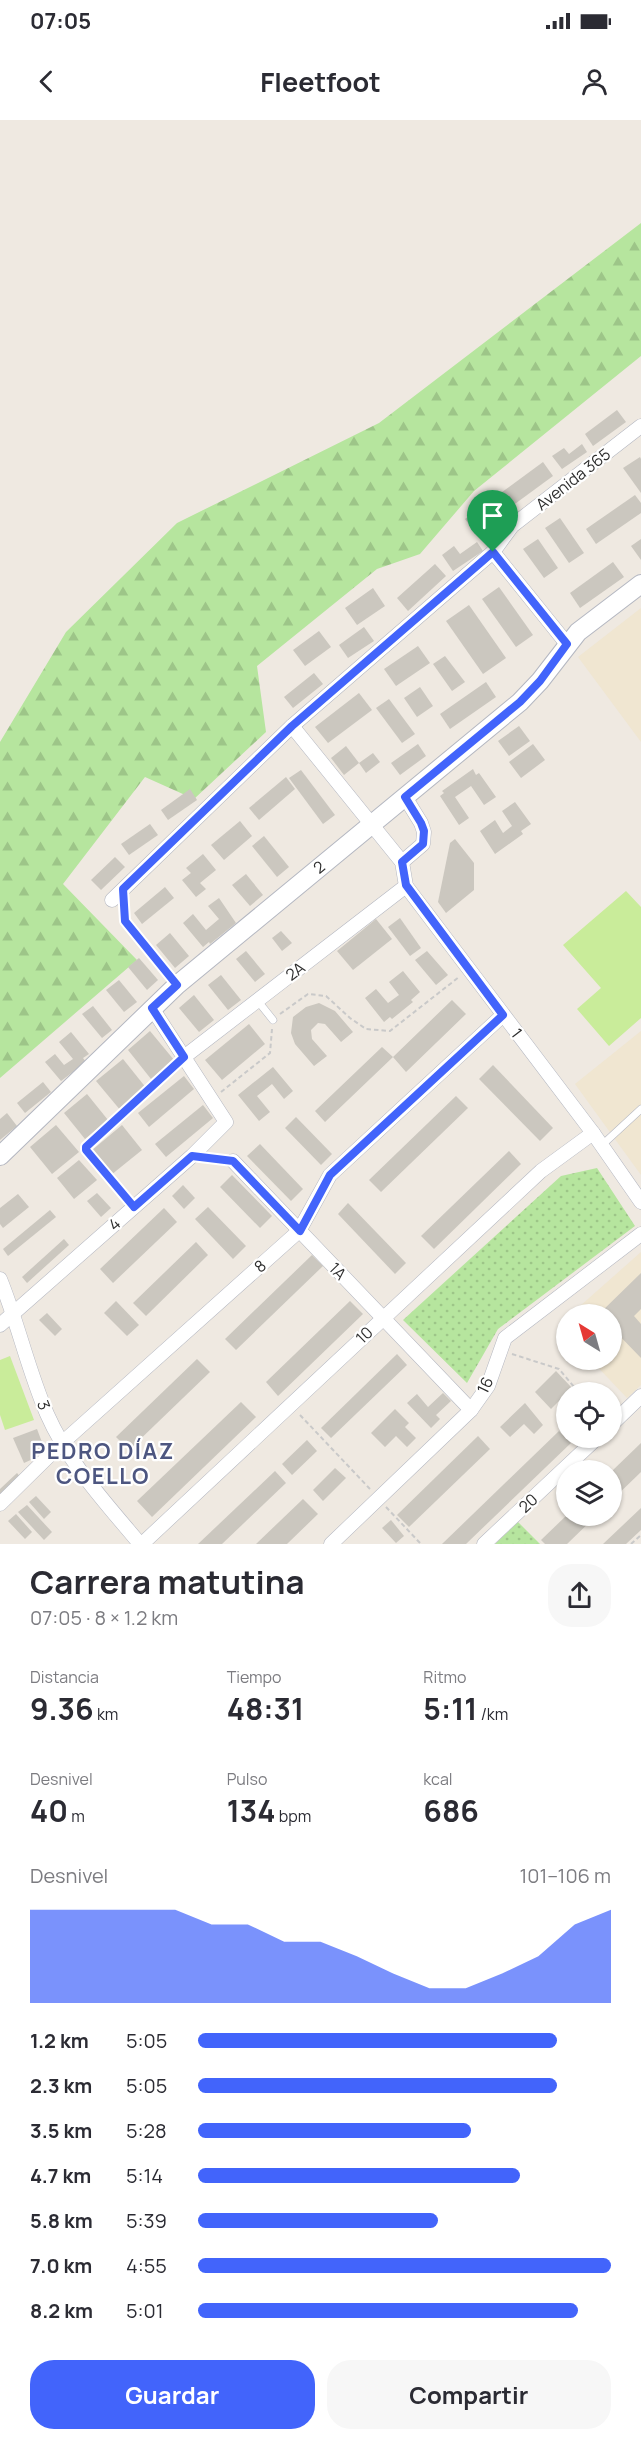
<!DOCTYPE html>
<html lang="es">
<meta charset="utf-8">
<style>
:root{--surface:#fff;--page:#f7f7f7;--text:#2b2b33;--muted:#7c7c81;--accent:#4264fb}
body{margin:0;font-family:Manrope,sans-serif;background:var(--page);color:var(--text);height:100vh;display:flex;flex-direction:column;font-size:22px;white-space:nowrap}
*{box-sizing:border-box;margin:0}
p{font-size:20px;color:var(--muted)}
.icon{flex:none;width:33px;height:33px;fill:none;stroke:currentColor;stroke-width:2;stroke-linecap:round;stroke-linejoin:round}
.map{position:relative;height:1424px;overflow:hidden}
.drawer{display:flex;flex-direction:column;background:var(--surface);flex:1}
.drawer>*{flex:none}
.needle{width:39px;rotate:323deg}
.controls{position:absolute;left:556px;top:1184px;display:grid;gap:12px}
.controls a{display:grid;place-items:center;width:66px;height:66px;border-radius:50%;background:var(--surface);box-shadow:0 2px 4px #0004;font-size:30px}
.pin{position:absolute;display:grid;place-items:center;width:51px;height:51px;color:#fff;margin:-62px -26px;border-radius:50% 50% 50% 0;rotate:-45deg;box-shadow:0 0 6px #0007}
.pin .icon{rotate:45deg}
.round{display:grid;place-items:center;flex:none;width:63px;height:63px;border-radius:24px;background:var(--page)}
.overview{display:flex;align-items:center;justify-content:space-between;height:102px;padding:0 30px}
h1{font-size:33px;font-weight:700;line-height:45px}
.figures{display:grid;grid-template-columns:repeat(3,1fr);gap:9px;height:102px;padding:6px 30px}
.figures div{display:grid;align-content:center}
.figures b{font-size:30px;font-weight:700}
.figures small{font-size:16px;font-weight:400}
.figures p{font-size:16px}
.chart{height:168px;padding:12px 30px}
.chart p{display:flex;justify-content:space-between}
.chart svg{width:100%;height:108px;margin-top:6px;fill:var(--accent);opacity:.7}
.primary-button{display:flex;gap:12px;margin-top:auto;padding:12px 30px}
.primary-button a{flex:1;height:69px;border-radius:24px;background:var(--accent);color:#fff;font-size:24px;font-weight:700;line-height:69px;text-align:center}
.primary-button a+a{background:var(--page);color:var(--text)}
ul{padding:0 30px;list-style:none;font-size:20px}
li{display:grid;grid-template-columns:96px 72px 1fr;align-items:center;height:45px}
li i{height:15px;border-radius:8px;background:var(--accent)}
.status{display:flex;justify-content:space-between;align-items:center;height:42px;padding:0 30px;background:var(--surface);direction:ltr}
.status svg{height:16px;fill:currentColor}
header{display:flex;justify-content:space-between;align-items:center;height:78px;padding:0 30px;background:var(--surface);font-size:27px;font-weight:700}
.map>svg:first-child{display:block}
.education{fill:#f0e6d1}
.forest{fill:url(#forest-firs)}
.park{fill:url(#park-dots)}
.pitch{fill:#c9ec9a}
.building{fill:#cbc7bf}
.lines{fill:none;stroke-linecap:round;stroke-linejoin:round}
.lane-casing{stroke:#b4b7c1;stroke-width:8}
.street-casing{stroke:#b4b7c1;stroke-width:15}
.secondary-casing{stroke:#b4b7c1;stroke-width:20}
.path{stroke:#c9c9c9;stroke-width:2;stroke-dasharray:4.5 3;stroke-linecap:butt}
.lane{stroke:#fff;stroke-width:7}
.street{stroke:#fff;stroke-width:14}
.secondary{stroke:#fff;stroke-width:18}
.route-casing{stroke:#fff;stroke-width:12}
.route{stroke:#4264fb;stroke-width:8}
.labels{text-anchor:middle;stroke-width:4.5;stroke-linejoin:round;paint-order:stroke}
.street-label{font-size:16px;fill:#2e2e2e;stroke:#fff}
.district-label{font-size:22px;font-weight:bold;letter-spacing:1.5px;fill:#4d5680;stroke:#fff}
</style>
<div class="status"><b>07:05</b><svg viewBox="0 0 49 12"><path d="M0 12V9h3v3zM5 12V6h3v6zM10 12V3h3v9zM15 12V0h3v12zM26 1h20v11H26zM47 4h2v5h-2z"/></svg></div>
<header><svg class="icon" aria-label="back" viewBox="0 0 24 24"><path d="M15 5l-7 7 7 7"/></svg>Fleetfoot<svg class="icon" aria-label="person" viewBox="0 0 24 24"><circle cx="12" cy="8" r="4"/><path d="M4 21q1-7 8-7t8 7"/></svg></header>
<div class="map">
<svg width="641" height="1424" viewBox="0 0 641 1424">
<defs>
<pattern id="forest-firs" width="22" height="20" patternUnits="userSpaceOnUse" patternTransform="scale(1.5)"><rect width="22" height="20" fill="#b6e59e"/><path d="M5 1l3.5 6h-7zM16 11l3.5 6h-7z" fill="#9dc588"/></pattern>
<pattern id="park-dots" width="8" height="8" patternUnits="userSpaceOnUse" patternTransform="scale(1.5)"><rect width="8" height="8" fill="#b6e59e"/><path d="M2 2h.1M6 6h.1" fill="none" stroke="#9dc588" stroke-width="1.8" stroke-linecap="round"/></pattern>
</defs>
<rect width="100%" height="100%" fill="#efe9e1"/>
<g class="education">
<polygon points="641,488 641,622 578,537"/>
<polygon points="641,911 641,1055 575,964"/>
<polygon points="641,1132 641,1265 627,1278 590,1239 612,1239 612,1194 571,1194"/>
</g>
<polygon class="forest" points="641,103 641,236 474,371 420,434 377,449 257,546 266,612 194,679 145,657 63,764 137,840 0,958 0,622 66,512 177,403 379,303"/>
<g class="park">
<polygon points="597,1048 635,1106 498,1209 467,1263 403,1200 561,1056"/>
<polygon points="518,1402 540,1424 495,1424"/>
</g>
<g class="pitch">
<polygon points="626,771 641,787 641,898 609,926 577,889 601,868 563,825"/>
<polygon points="10,1236 34,1300 5,1310 0,1295 0,1240"/>
</g>
<g class="building">
<polygon points="617,290 626,302 593,326 585,314"/>
<polygon points="582,324 587,332 562,349 552,336 564,328 569,334"/>
<polygon points="640,337 641,339 641,373 623,348"/>
<polygon points="543,342 553,356 508,389 498,375"/>
<polygon points="635,375 641,383 641,393 596,424 586,409"/>
<polygon points="499,385 507,396 477,415 465,399 477,390 482,397"/>
<polygon points="560,398 584,433 569,443 545,408"/>
<polygon points="538,419 558,448 544,458 523,429"/>
<polygon points="641,419 641,440 631,426"/>
<polygon points="477,422 483,431 453,451 442,435 454,426 460,434"/>
<polygon points="613,442 624,457 580,488 570,473"/>
<polygon points="435,444 446,456 408,491 397,478"/>
<polygon points="499,467 533,515 516,527 482,479"/>
<polygon points="373,468 385,486 357,505 345,488"/>
<polygon points="469,485 506,538 483,554 446,501"/>
<polygon points="364,507 374,521 348,538 339,525"/>
<polygon points="319,511 331,527 305,546 293,530"/>
<polygon points="418,526 430,543 396,566 384,549"/>
<polygon points="445,536 465,562 452,571 433,544"/>
<polygon points="314,553 323,564 293,588 284,577"/>
<polygon points="486,562 496,577 450,609 440,594"/>
<polygon points="420,567 433,586 417,597 404,578"/>
<polygon points="359,573 372,590 328,623 315,607"/>
<polygon points="389,579 415,614 402,623 376,588"/>
<polygon points="519,606 530,621 509,636 498,621"/>
<polygon points="418,624 426,636 400,655 391,643"/>
<polygon points="533,624 545,640 521,658 509,642"/>
<polygon points="346,626 359,643 344,655 331,638"/>
<polygon points="373,633 380,642 366,653 359,643"/>
<polygon points="473,649 476,655 479,653 496,677 484,685 471,666 455,677 469,698 459,705 440,676 444,673 442,671"/>
<polygon points="301,650 335,695 323,704 289,658"/>
<polygon points="286,657 295,669 259,700 249,688"/>
<polygon points="190,669 197,680 168,700 161,690"/>
<polygon points="515,682 531,704 521,711 523,714 495,734 480,711 495,700 503,713 512,706 502,691"/>
<polygon points="240,701 252,716 224,740 211,725"/>
<polygon points="150,704 158,715 129,735 121,724"/>
<polygon points="264,716 289,747 277,757 252,726"/>
<polygon points="455,719 474,743 474,770 446,793 438,782 450,723"/>
<polygon points="203,734 216,750 200,763 206,769 196,777 182,760 191,753 186,748"/>
<polygon points="115,737 125,747 101,770 91,760"/>
<polygon points="246,754 263,775 250,786 232,765"/>
<polygon points="165,767 174,778 142,804 134,793"/>
<polygon points="219,778 236,803 210,824 209,822 203,827 183,803 193,794 206,810 219,799 208,786"/>
<polygon points="400,798 421,828 410,836 388,807"/>
<polygon points="376,799 392,819 353,850 337,831"/>
<polygon points="281,811 292,823 282,831 272,818"/>
<polygon points="170,813 189,836 175,848 156,825"/>
<polygon points="246,831 265,854 255,862 236,839"/>
<polygon points="427,831 448,855 436,865 415,840"/>
<polygon points="139,838 158,860 147,870 128,847"/>
<polygon points="403,851 420,872 411,880 413,882 392,899 390,897 384,902 365,878 376,869 388,883 399,875 389,862"/>
<polygon points="221,855 241,880 228,890 208,865"/>
<polygon points="119,860 137,882 124,892 106,870"/>
<polygon points="194,875 214,900 199,912 179,888"/>
<polygon points="452,880 466,894 406,952 393,937 325,1002 315,991 382,927 393,937"/>
<polygon points="319,883 335,891 353,912 341,922 325,904 318,903 311,910 312,919 327,936 314,946 295,924 291,913 293,897 306,887"/>
<polygon points="93,886 112,910 102,918 82,894"/>
<polygon points="249,904 265,924 222,960 205,940"/>
<polygon points="150,911 174,940 151,959 128,930"/>
<polygon points="71,912 89,934 83,938 86,942 61,961 45,942 55,934 64,945 73,939 59,922"/>
<polygon points="123,939 147,969 121,991 96,961"/>
<polygon points="493,945 553,1008 540,1021 479,959"/>
<polygon points="273,947 293,971 284,979 272,964 257,976 270,992 259,1001 238,975"/>
<polygon points="184,956 194,969 149,1007 138,993"/>
<polygon points="43,962 51,972 25,993 17,983"/>
<polygon points="87,974 108,1000 85,1019 64,993"/>
<polygon points="456,976 468,988 381,1072 369,1060"/>
<polygon points="203,985 213,998 166,1037 155,1024"/>
<polygon points="7,993 17,1006 0,1020 0,999"/>
<polygon points="296,997 332,1034 321,1045 285,1008"/>
<polygon points="56,1005 79,1032 52,1054 30,1027"/>
<polygon points="122,1005 142,1030 111,1055 91,1031"/>
<polygon points="260,1024 303,1069 291,1081 247,1036"/>
<polygon points="509,1031 521,1044 434,1129 421,1116"/>
<polygon points="79,1040 97,1060 74,1079 57,1058"/>
<polygon points="232,1055 272,1096 260,1108 220,1067"/>
<polygon points="183,1065 195,1078 184,1089 172,1076"/>
<polygon points="97,1073 111,1088 101,1097 87,1081"/>
<polygon points="18,1074 29,1087 3,1108 0,1104 0,1088"/>
<polygon points="348,1083 406,1143 395,1154 338,1094"/>
<polygon points="208,1087 246,1126 233,1139 195,1099"/>
<polygon points="164,1088 177,1102 113,1163 100,1149"/>
<polygon points="50,1090 56,1097 8,1136 3,1129"/>
<polygon points="64,1119 69,1125 27,1163 22,1157"/>
<polygon points="196,1122 208,1135 146,1196 133,1183"/>
<polygon points="312,1135 323,1146 236,1230 225,1219"/>
<polygon points="641,1153 641,1189 634,1196 641,1204 641,1238 612,1208 612,1194 599,1194"/>
<polygon points="116,1181 139,1205 127,1216 104,1193"/>
<polygon points="350,1181 363,1194 278,1276 266,1262"/>
<polygon points="47,1193 62,1209 55,1216 39,1200"/>
<polygon points="397,1234 407,1245 331,1318 321,1308"/>
<polygon points="197,1239 210,1252 129,1330 116,1317"/>
<polygon points="556,1251 572,1268 551,1289 535,1272"/>
<polygon points="443,1273 451,1281 436,1295 440,1299 431,1308 407,1283 417,1274 428,1287"/>
<polygon points="241,1282 256,1297 152,1397 137,1381"/>
<polygon points="525,1283 543,1305 534,1314 524,1304 510,1317 500,1307"/>
<polygon points="567,1284 567,1304 557,1294"/>
<polygon points="395,1289 409,1303 405,1307 416,1318 407,1327 396,1316 385,1327 371,1313"/>
<polygon points="37,1309 46,1333 24,1343 13,1318"/>
<polygon points="559,1311 571,1323 466,1424 442,1424"/>
<polygon points="478,1316 490,1329 409,1407 397,1395"/>
<polygon points="307,1320 317,1331 292,1355 282,1344"/>
<polygon points="641,1323 641,1352 612,1380 612,1351"/>
<polygon points="335,1348 346,1358 323,1381 313,1370"/>
<polygon points="275,1351 286,1363 222,1424 198,1424"/>
<polygon points="17,1353 23,1360 0,1381 0,1369"/>
<polygon points="36,1376 51,1392 44,1399 29,1382"/>
<polygon points="303,1379 318,1394 287,1424 256,1424"/>
<polygon points="27,1385 52,1412 44,1420 18,1392"/>
<polygon points="641,1388 641,1410 626,1424 603,1424"/>
<polygon points="16,1394 32,1412 25,1419 8,1401"/>
<polygon points="567,1395 597,1395 567,1424 545,1424 541,1420"/>
<polygon points="391,1400 404,1416 396,1423 382,1408"/>
</g>
<g class="lines">
<defs>
<g id="lane">
<polyline points="257,880 273,900"/>
<polyline points="601,1026 641,989"/>
</g>
<g id="street">
<polyline points="493,432 567,524"/>
<polyline points="292,606 402,742 406,766 593,1013 641,1082"/>
<polyline points="402,742 423,724 424,712 421,703 405,677"/>
<polyline points="112,780 292,606 493,432 512,406 641,306"/>
<polyline points="184,937 406,766"/>
<polyline points="233,1041 471,1290"/>
<path d="M0,1159c18,44 28,91 47,135 22,50 59,89 93,130"/>
<polyline points="0,1205 192,1036 226,1002 152,888"/>
<polyline points="612,1304 641,1276"/>
<polyline points="0,1384 62,1323 299,1111 330,1055 503,895"/>
<polyline points="142,1424 541,1051 593,1013"/>
<polyline points="331,1424 471,1290 488,1266 505,1218 641,1114"/>
<polyline points="484,1424 598,1317"/>
</g>
<polyline id="secondary" points="0,1036 177,865 520,582 540,561 578,512 641,464"/>
</defs>
<use href="#lane" class="lane-casing"/>
<use href="#street" class="street-casing"/>
<use href="#secondary" class="secondary-casing"/>
<g class="path">
<polyline points="124,784 125,801 168,853"/>
<polyline points="280,894 308,874 326,876 350,898 366,909 390,911 459,857"/>
<polyline points="221,972 270,933 272,909"/>
<polyline points="209,1038 221,1039"/>
<polyline points="127,1078 86,1030 86,1027 175,945"/>
<polyline points="512,1234 559,1249 575,1268 584,1272"/>
<polyline points="300,1295 370,1369"/>
<polyline points="386,1387 421,1424"/>
<polyline points="631,1424 641,1415"/>
</g>
<use href="#lane" class="lane"/>
<use href="#street" class="street"/>
<use href="#secondary" class="secondary"/>
</g>
<g class="lines">
<defs>
<polygon id="route" points="493,432 567,524 540,561 520,582 405,677 421,703 424,711 423,724 402,742 406,765 503,895 330,1055 300,1111 233,1041 192,1036 134,1087 86,1030 86,1027 184,937 152,888 177,865 125,801 123,769 292,606"/>
</defs>
<use href="#route" class="route-casing"/>
<use href="#route" class="route"/>
</g>
<g class="labels">
<g class="street-label">
<text transform="translate(573 359) rotate(-38)" y="6">Avenida 365</text>
<text transform="translate(319 747) rotate(-40)" y="6">2</text>
<text transform="translate(295 851) rotate(-38)" y="6">2A</text>
<text transform="translate(517 913) rotate(53)" y="6">1</text>
<text transform="translate(114 1104) rotate(-41)" y="6">4</text>
<text transform="translate(260 1146) rotate(-42)" y="6">8</text>
<text transform="translate(338 1151) rotate(46)" y="6">1A</text>
<text transform="translate(364 1215) rotate(-44)" y="6">10</text>
<text transform="translate(485 1265) rotate(-64)" y="6">16</text>
<text transform="translate(44 1285) rotate(69)" y="6">3</text>
<text transform="translate(528 1383) rotate(-43)" y="6">20</text>
</g>
<g class="district-label">
<text x="103" y="1339">PEDRO DÍAZ<tspan x="103" dy="25">COELLO</tspan></text>
</g>
</g>
</svg>
<div class="controls">
<a><svg class="needle" viewBox="-14 -14 28 28"><path d="M0-13l5 13h-10z" fill="#e53935"/><path d="M0 13l5-13h-10z" fill="#7c7c81"/></svg></a>
<a><svg class="icon" aria-label="locate" viewBox="0 0 24 24"><circle cx="12" cy="12" r="6"/><path d="M12 2v4M12 18v4M2 12h4M18 12h4"/></svg></a>
<a><svg class="icon" aria-label="layers" viewBox="0 0 24 24"><path d="M12 4l9 5-9 5-9-5zM3 14l9 5 9-5"/></svg></a>
</div>
<div class="pin" style="left:493px;top:432px;background:#1e9e55"><svg class="icon" aria-label="arrive" viewBox="0 0 24 24"><path d="M6 21V4h12l-3 4 3 4H6"/></svg></div>
</div>
<section class="drawer">
<div class="overview"><div><h1>Carrera matutina</h1><p>07:05 · 8 × 1.2 km</p></div><a class="round"><svg class="icon" aria-label="share" viewBox="0 0 24 24"><path d="M12 15V3M7 8l5-5 5 5M5 13v7h14v-7"/></svg></a></div>
<div class="figures">
<div><p>Distancia</p><b>9.36<small> km</small></b></div>
<div><p>Tiempo</p><b>48:31</b></div>
<div><p>Ritmo</p><b>5:11<small> /km</small></b></div>
</div>
<div class="figures">
<div><p>Desnivel</p><b>40<small> m</small></b></div>
<div><p>Pulso</p><b>134<small> bpm</small></b></div>
<div><p>kcal</p><b>686</b></div>
</div>
<div class="chart"><p><span>Desnivel</span>101–106 m</p>
<svg viewBox="0 0 160 44" preserveAspectRatio="none"><path d="M0 44V6L10 6L20 6L30 6L40 6L50 12L60 12L70 19L80 19L90 25L100 32L110 38L120 38L130 32L140 25L150 12L160 6V44z"/></svg>
</div>
<ul>
<li><b>1.2 km</b>5:05<i style="width:87%"></i></li>
<li><b>2.3 km</b>5:05<i style="width:87%"></i></li>
<li><b>3.5 km</b>5:28<i style="width:66%"></i></li>
<li><b>4.7 km</b>5:14<i style="width:78%"></i></li>
<li><b>5.8 km</b>5:39<i style="width:58%"></i></li>
<li><b>7.0 km</b>4:55<i style="width:100%"></i></li>
<li><b>8.2 km</b>5:01<i style="width:92%"></i></li>
</ul>
<div class="primary-button"><a>Guardar</a><a>Compartir</a></div>
</section>
